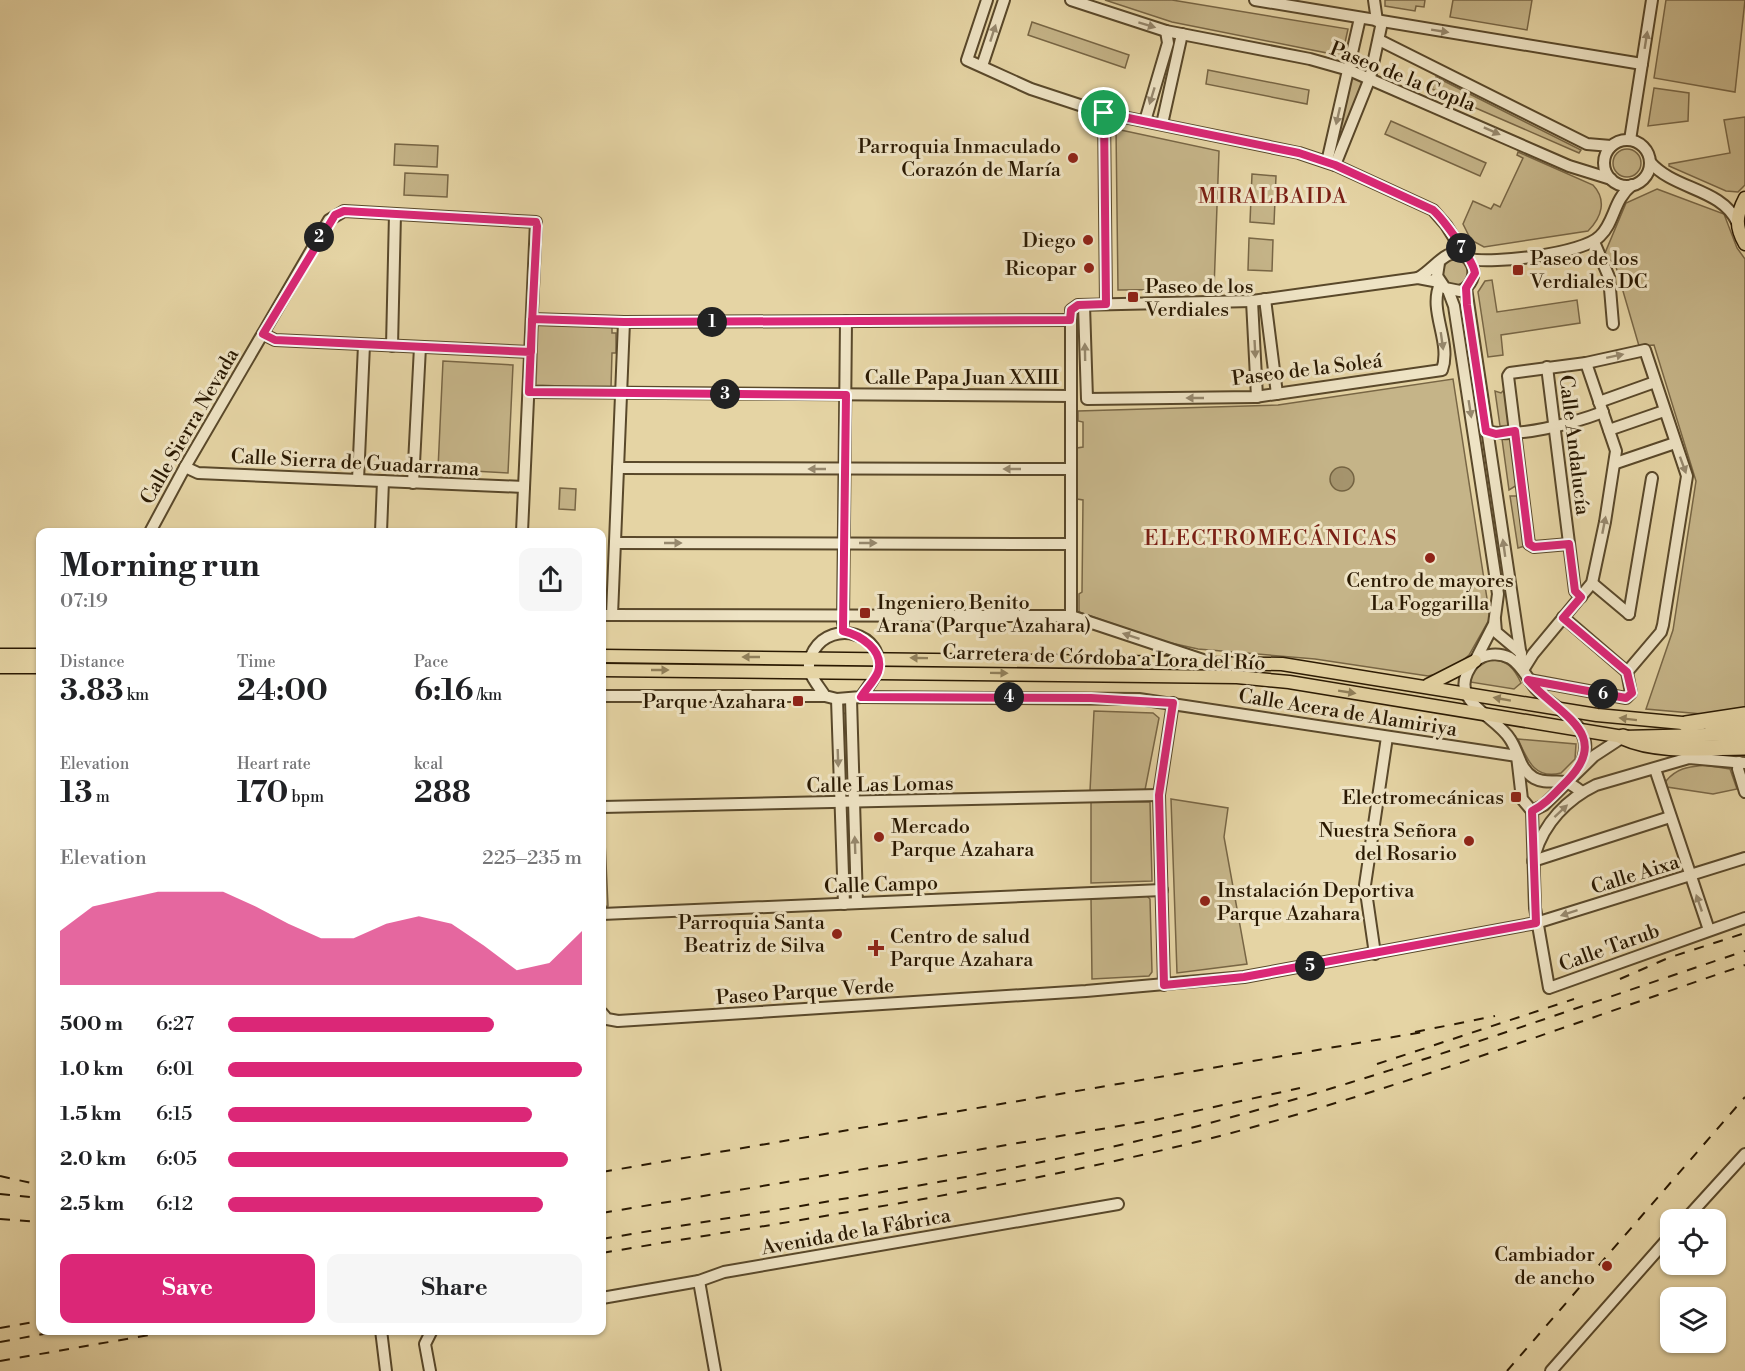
<!DOCTYPE html>
<meta charset="utf-8">
<style>
:root{--surface:#fff;--page:#f6f6f6;--text:#202124;--muted:#757577;--accent:#db2777}
body{margin:0;font-family:"Libre Bodoni",serif;background:var(--page);color:var(--text);height:100vh;display:flex;flex-direction:column;font-size:22px;white-space:nowrap}
*{box-sizing:border-box;margin:0}
p{font-size:20px;color:var(--muted)}
.icon{flex:none;width:33px;height:33px;fill:none;stroke:currentColor;stroke-width:2;stroke-linecap:round;stroke-linejoin:round}
.map{position:relative;flex:1;overflow:hidden}
.side{position:absolute;left:36px;top:528px;width:570px;height:807px;display:flex;flex-direction:column;background:var(--surface);border-radius:12px;box-shadow:0 2px 4px #0004}
.side>*{flex:none}
.fabs{position:absolute;left:1660px;top:1209px;display:grid;gap:12px}
.fabs a{display:grid;place-items:center;width:66px;height:66px;border-radius:12px;background:var(--surface);box-shadow:0 2px 4px #0004;font-size:30px}
.pin{position:absolute;display:grid;place-items:center;width:51px;height:51px;color:#fff;margin:-26px;border:3px solid #fff;border-radius:50%;box-shadow:0 2px 6px #0007}
.km{position:absolute;width:30px;height:30px;margin:-15px;border-radius:50%;background:#222;color:#fff;font-size:16px;line-height:30px;text-align:center}
.round{display:grid;place-items:center;flex:none;width:63px;height:63px;border-radius:12px;background:var(--page)}
.summary{display:flex;align-items:center;justify-content:space-between;height:102px;padding:0 24px}
h1{font-size:33px;font-weight:800;line-height:45px}
.figures{display:grid;grid-template-columns:repeat(3,1fr);gap:9px;height:102px;padding:6px 24px}
.figures div{display:grid;align-content:center}
.figures b{font-size:30px;font-weight:800}
.figures small{font-size:16px;font-weight:400}
.figures p{font-size:16px}
.chart{height:168px;padding:12px 24px}
.chart p{display:flex;justify-content:space-between}
.chart svg{width:100%;height:108px;margin-top:6px;fill:var(--accent);opacity:.7}
.button{display:flex;gap:12px;margin-top:auto;padding:12px 24px}
.button a{flex:1;height:69px;border-radius:12px;background:var(--accent);color:#fff;font-size:24px;font-weight:800;line-height:69px;text-align:center}
.button a+a{background:var(--page);color:var(--text)}
ul{padding:0 24px;list-style:none;font-size:20px}
li{display:grid;grid-template-columns:96px 72px 1fr;align-items:center;height:45px}
li i{height:15px;border-radius:8px;background:var(--accent)}
.map>svg:first-child{display:block}
.green{fill:#c5b488;stroke:#786645;stroke-width:1.5}
.water{fill:#a5946d;stroke:#746342;stroke-width:1.5}
.lines{fill:none;stroke-linecap:round;stroke-linejoin:round}
.minor-casing{stroke:#59482a;stroke-width:14}
.major-casing{stroke:#2a1902;stroke-width:15}
.highway-casing{stroke:#2a1902;stroke-width:18}
.minor{stroke:#eee3c4;stroke-width:10}
.major{stroke:#e5d4a4;stroke-width:12}
.highway{stroke:#e5d4a4;stroke-width:15}
.rail{stroke:#2a1902;stroke-width:2;stroke-dasharray:10 10;stroke-linecap:butt}
.oneway{fill:#96886d}
.oneway2{fill:#91805b}
.route-casing{stroke:#fff;stroke-width:12}
.route{stroke:#db2777;stroke-width:8}
.poi-dot{fill:#8f2418;stroke:#eee3c4;stroke-width:2}
.labels{text-anchor:middle;stroke-width:6;stroke-linejoin:round;paint-order:stroke}
.street-label{font-size:20px;fill:#2a1902;stroke:#eee3c4}
.poi-label{font-size:20px;fill:#2a1902;stroke:#eee3c4;text-anchor:end}
.neighbourhood-label{font-size:21px;letter-spacing:1.5px;fill:#7a1f14;stroke:#eee3c4}
</style>
<div class="map">
<svg width="1745" height="1371" viewBox="0 0 1745 1371">
<rect width="100%" height="100%" fill="#e5d4a4"/>
<filter id="stains"><feTurbulence type="fractalNoise" baseFrequency=".00333" numOctaves="4"/><feColorMatrix values="0 0 0 0 .2 0 0 0 0 .09 0 0 0 0 .02 0 0 0 .5 -.17"/></filter>
<radialGradient id="worn" r=".72"><stop offset=".6" stop-color="#630" stop-opacity="0"/><stop offset="1" stop-color="#630" stop-opacity=".3"/></radialGradient>
<g class="green">
<polygon points="1105,0 1172,0 1348,29 1342,56 1172,22"/>
<polygon points="1385,0 1425,0 1424,7 1416,6 1415,11 1385,6"/>
<polygon points="1453,0 1532,0 1527,30 1450,17"/>
<polygon points="1666,0 1745,0 1735,92 1654,78"/>
<polygon points="1032,22 1129,55 1125,68 1028,35"/>
<polygon points="1208,70 1309,90 1307,104 1206,84"/>
<polygon points="1350,77 1359,78 1365,83 1334,152"/>
<polygon points="1436,77 1581,150 1579,153 1432,89"/>
<polygon points="1654,88 1689,93 1688,121 1648,126"/>
<polygon points="1745,117 1745,185 1738,192 1726,191 1669,166 1669,164 1730,153 1724,120"/>
<polygon points="1391,121 1486,163 1480,176 1385,134"/>
<polygon points="1116,129 1219,151 1214,289 1118,290"/>
<polygon points="395,144 438,146 437,167 394,165"/>
<circle cx="1627" cy="163" r="14"/>
<path d="M1518,152l75,33c14,15 9,32 -5,46l-104,16 -13,-7 -8,-16 10,-23 18,8 3,-5 6,3 23,-49 -6,-3z"/>
<polygon points="405,173 448,175 447,197 404,195"/>
<polygon points="1252,174 1276,176 1274,224 1250,222"/>
<polygon points="1657,189 1724,214 1737,248 1745,259 1745,709 1714,715 1646,709 1673,630 1696,481 1654,345 1639,346 1616,267 1605,253 1626,203"/>
<polygon points="1249,238 1273,240 1272,271 1248,270"/>
<circle cx="1456" cy="272" r="13"/>
<polygon points="1492,280 1497,312 1577,300 1580,323 1501,335 1503,355 1488,357 1478,292 1485,281"/>
<polygon points="538,325 612,327 612,333 616,333 616,353 612,353 611,388 536,385"/>
<polygon points="443,361 513,365 508,473 438,469"/>
<polygon points="1453,379 1490,618 1469,655 1450,671 1428,676 1315,659 1198,649 1162,641 1079,612 1079,594 1082,592 1083,500 1077,499 1077,448 1083,447 1083,422 1078,421 1078,411 1278,405"/>
<polygon points="1505,389 1513,425 1500,426 1495,391 1501,393"/>
<polygon points="1514,438 1517,485 1509,490 1502,439"/>
<polygon points="560,488 576,489 575,510 559,509"/>
<polygon points="1510,496 1519,496 1528,545 1518,548"/>
<path d="M1489,660c18,-1 25,8 32,23l-7,6 -44,-7 4,-12z"/>
<polygon points="602,708 604,708 605,802 602,802"/>
<polygon points="1094,711 1153,713 1159,718 1145,790 1090,791"/>
<polygon points="844,713 848,716 850,789 846,793 842,789 840,715"/>
<path d="M1518,739l58,5 -1,15 -14,14c-27,7 -34,-14 -43,-34z"/>
<path d="M1704,765l26,4 7,20 -24,5 -46,-7 -1,-6c11,-13 22,-14 38,-16z"/>
<polygon points="1171,799 1228,808 1224,837 1247,964 1177,973"/>
<polygon points="1091,802 1150,802 1152,881 1091,883"/>
<polygon points="602,820 604,820 608,906 602,907"/>
<polygon points="1147,896 1150,899 1152,972 1149,976 1092,979 1091,899"/>
</g>
<circle class="water" cx="1342" cy="479" r="12"/>
<g class="lines">
<defs>
<g id="minor">
<polyline points="987,0 967,60 1031,89 1104,113 1299,153 1335,165 1433,210 1446,225 1466,257"/>
<polyline points="1071,0 1166,31 1310,59 1349,70 1569,166 1611,179"/>
<polyline points="1255,0 1642,64"/>
<polyline points="1374,0 1377,21"/>
<polyline points="1379,40 1587,144 1611,146"/>
<polyline points="982,66 1004,0"/>
<polyline points="1104,113 1106,304"/>
<polyline points="1145,121 1168,43 1166,31"/>
<polyline points="1162,124 1182,34"/>
<circle cx="1627" cy="163" r="23"/>
<polyline points="1630,140 1652,0"/>
<polyline points="1327,162 1360,18"/>
<path d="M1650,162c24,28 71,26 87,60"/>
<polyline points="1335,165 1370,78 1382,22"/>
<polyline points="1594,242 1609,277 1613,324"/>
<path d="M1469,259c24,5 114,-5 131,-23 15,-14 13,-36 32,-51"/>
<path d="M1418,278c11,-6 20,-18 30,-23 25,-9 36,26 12,36l-15,-3 -8,-12 2,-13"/>
<polyline points="1466,288 1523,670"/>
<polyline points="1448,290 1454,306 1498,594 1494,624 1475,661"/>
<polyline points="1265,299 1277,394"/>
<polyline points="1252,301 1257,397"/>
<path d="M1084,305l3,94 168,-2 187,-27c10,-28 -14,-59 -2,-86"/>
<polyline points="532,319 624,322 1070,320"/>
<polyline points="263,334 275,340 530,352"/>
<polyline points="392,346 395,214"/>
<polyline points="1547,367 1575,591 1581,597"/>
<polyline points="529,392 1070,396"/>
<polyline points="1599,402 1655,382"/>
<polyline points="1609,430 1664,411"/>
<path d="M1486,431c30,8 88,-8 117,-19"/>
<polyline points="1616,463 1675,443"/>
<polyline points="185,467 198,473 524,487"/>
<polyline points="618,468 1071,469"/>
<polyline points="358,480 364,345"/>
<polyline points="413,483 420,347"/>
<polyline points="150,532 185,467 329,220 344,211 536,222 522,532"/>
<polyline points="381,532 383,481"/>
<polyline points="615,543 1071,544"/>
<polyline points="1569,544 1534,547 1529,544 1508,376 1510,373 1586,363 1645,350 1687,476 1663,625 1661,632 1627,672"/>
<polyline points="1592,583 1629,614"/>
<polyline points="1629,614 1652,478"/>
<polyline points="602,615 1071,616 1206,661"/>
<polyline points="612,615 624,322"/>
<polyline points="1071,616 1071,310 1078,305 1252,301 1418,278 1439,282"/>
<polyline points="1563,617 1627,672"/>
<polyline points="1495,620 1496,632 1521,653"/>
<polyline points="843,623 846,321"/>
<polyline points="1523,670 1533,654 1592,583 1605,522 1616,451 1586,363"/>
<polyline points="1529,680 1626,698 1631,693 1627,672"/>
<path d="M602,696h223l12,3 24,-2c5,-8 15,-19 17,-28 6,-35 -45,-50 -64,-19 -4,7 -7,14 -4,22 3,8 10,16 15,24"/>
<polyline points="861,697 1139,699 1517,756"/>
<polyline points="837,699 844,904"/>
<polyline points="851,699 857,903"/>
<polyline points="1517,756 1522,799 1532,811 1535,908 1549,988 1745,918"/>
<polyline points="1739,762 1738,769 1745,792"/>
<path d="M1580,768c4,-10 8,-22 3,-32 -8,-21 -32,-30 -46,-46 -9,-10 -15,-25 -27,-32 -12,-6 -25,-4 -35,3 -33,39 20,53 35,78 9,13 9,30 24,39 11,6 21,2 32,4 5,2 12,7 16,10"/>
<polyline points="1655,769 1709,930"/>
<polyline points="602,807 1159,795"/>
<polyline points="1532,811 1544,805 1594,756 1623,737"/>
<path d="M1535,854c9,-31 32,-55 61,-69l93,-27 56,5"/>
<polyline points="1533,861 1670,817"/>
<polyline points="602,914 1162,890"/>
<polyline points="1375,954 1365,885 1387,737"/>
<polyline points="1164,985 1159,795 1173,703"/>
<polyline points="602,1013 607,1019 618,1021 1086,991 1244,977 1536,923 1745,858"/>
<polyline points="1685,1220 1745,1154"/>
<polyline points="699,1281 715,1371"/>
<polyline points="602,1298 699,1281 724,1272 1118,1204"/>
<polyline points="381,1330 386,1371"/>
<polyline points="430,1371 425,1344 432,1330"/>
<polyline points="1551,1371 1671,1235"/>
</g>
<g id="major">
<path d="M1745,198c-9,17 -10,29 0,46"/>
<polyline points="0,655 40,655"/>
<polyline points="602,656 1282,664 1597,715 1693,724"/>
<polyline points="0,667 40,667"/>
<polyline points="602,670 1237,677 1289,682 1623,737 1745,734"/>
<polyline points="1428,685 1475,661"/>
<polyline points="1710,725 1745,725"/>
</g>
<g id="highway">
<polyline points="1686,724 1745,715"/>
<path d="M1623,737c35,16 84,10 122,10"/>
</g>
</defs>
<use href="#minor" class="minor-casing"/>
<use href="#major" class="major-casing"/>
<use href="#highway" class="highway-casing"/>
<use href="#minor" class="minor"/>
<use href="#major" class="major"/>
<use href="#highway" class="highway"/>
<g class="rail">
<polyline points="1620,979 1668,958 1745,933"/>
<polyline points="1415,1032 1495,1016"/>
<polyline points="1377,1064 1574,999"/>
<polyline points="602,1172 1423,1032"/>
<polyline points="0,1176 40,1185"/>
<polyline points="0,1194 40,1198"/>
<polyline points="602,1213 1155,1120 1300,1088"/>
<polyline points="0,1219 40,1222"/>
<path d="M602,1239c200,-34 403,-63 600,-114 184,-48 363,-114 543,-174"/>
<path d="M602,1253c206,-35 415,-65 618,-117 178,-47 351,-112 525,-171"/>
<polyline points="0,1328 40,1321"/>
<polyline points="0,1342 65,1330"/>
<polyline points="0,1361 178,1330"/>
<polyline points="1507,1371 1745,1097"/>
</g>
</g>
<defs><path id="oneway-solid" d="M-6-.8H1V-3.2L6.5 0L1 3.2V.8H-6Z" transform="scale(1.5)"/></defs>
<g class="oneway">
<use href="#oneway-solid" transform="translate(1147 25) rotate(17)"/>
<use href="#oneway-solid" transform="translate(1440 31) rotate(9)"/>
<use href="#oneway-solid" transform="translate(993 33) rotate(-72)"/>
<use href="#oneway-solid" transform="translate(1646 40) rotate(-81)"/>
<use href="#oneway-solid" transform="translate(1152 96) rotate(107)"/>
<use href="#oneway-solid" transform="translate(1338 116) rotate(103)"/>
<use href="#oneway-solid" transform="translate(1492 131) rotate(24)"/>
<use href="#oneway-solid" transform="translate(1442 341) rotate(82)"/>
<use href="#oneway-solid" transform="translate(1255 349) rotate(87)"/>
<use href="#oneway-solid" transform="translate(1085 352) rotate(-91)"/>
<use href="#oneway-solid" transform="translate(1615 356) rotate(-12)"/>
<use href="#oneway-solid" transform="translate(1195 398) rotate(180)"/>
<use href="#oneway-solid" transform="translate(1470 409) rotate(81)"/>
<use href="#oneway-solid" transform="translate(1683 465) rotate(70)"/>
<use href="#oneway-solid" transform="translate(817 469) rotate(-180)"/>
<use href="#oneway-solid" transform="translate(1012 469) rotate(-180)"/>
<use href="#oneway-solid" transform="translate(1604 525) rotate(-79)"/>
<use href="#oneway-solid" transform="translate(673 543)"/>
<use href="#oneway-solid" transform="translate(868 543)"/>
<use href="#oneway-solid" transform="translate(1504 548) rotate(-98)"/>
<use href="#oneway-solid" transform="translate(1131 636) rotate(-162)"/>
<use href="#oneway-solid" transform="translate(838 758) rotate(88)"/>
<use href="#oneway-solid" transform="translate(1561 811) rotate(-43)"/>
<use href="#oneway-solid" transform="translate(855 845) rotate(-92)"/>
<use href="#oneway-solid" transform="translate(1699 903) rotate(-109)"/>
<use href="#oneway-solid" transform="translate(1569 913) rotate(162)"/>
</g>
<g class="oneway2">
<use href="#oneway-solid" transform="translate(751 657) rotate(-180)"/>
<use href="#oneway-solid" transform="translate(919 658) rotate(-179)"/>
<use href="#oneway-solid" transform="translate(660 670)"/>
<use href="#oneway-solid" transform="translate(999 673) rotate(1)"/>
<use href="#oneway-solid" transform="translate(1347 692) rotate(9)"/>
<use href="#oneway-solid" transform="translate(1502 699) rotate(-170)"/>
<use href="#oneway-solid" transform="translate(1628 719) rotate(-173)"/>
</g>
<g class="lines">
<defs>
<path id="route" d="M1104,113l2,191 -28,1 -7,5 -1,10 -446,2 -92,-3 -1,33 -256,-12 -12,-6 72,-119 9,-4 192,11 1,4c-3,56 -6,111 -8,166l317,3 -3,236c17,4 42,19 35,41 -3,8 -12,17 -17,25l230,1 82,5 -14,92 5,190 80,-8 292,-54 -4,-112c14,-7 23,-18 35,-30 47,-48 -10,-67 -39,-101l98,18 6,-5 -5,-21 -64,-54 18,-21 -6,-6 -6,-47 -35,3 -5,-3 -14,-113 -19,3 -10,-3 -19,-126 -1,-17 9,-15c-2,-13 -31,-53 -42,-63l-98,-45 -36,-12 -195,-40"/>
</defs>
<use href="#route" class="route-casing"/>
<use href="#route" class="route"/>
</g>
<g class="poi-dot">
<circle cx="1073" cy="158" r="6"/>
<circle cx="1088" cy="240" r="6"/>
<circle cx="1089" cy="268" r="6"/>
<rect x="1512" y="264" width="12" height="12" rx="3"/>
<rect x="1127" y="291" width="12" height="12" rx="3"/>
<circle cx="1430" cy="558" r="6"/>
<rect x="859" y="607" width="12" height="12" rx="3"/>
<rect x="792" y="695" width="12" height="12" rx="3"/>
<rect x="1510" y="791" width="12" height="12" rx="3"/>
<circle cx="879" cy="837" r="6"/>
<circle cx="1469" cy="841" r="6"/>
<circle cx="1205" cy="901" r="6"/>
<circle cx="837" cy="934" r="6"/>
<path d="M873 939h6v6h6v6h-6v6h-6v-6h-6v-6h6z"/>
<circle cx="1607" cy="1266" r="6"/>
</g>
<g class="labels">
<g class="street-label">
<text transform="translate(1403 76) rotate(22)" y="7">Paseo de la Copla</text>
<text transform="translate(1307 369) rotate(-7)" y="7">Paseo de la Soleá</text>
<text x="962" y="384">Calle Papa Juan XXIII</text>
<text transform="translate(189 426) rotate(-60)" y="7">Calle Sierra Nevada</text>
<text transform="translate(1575 445) rotate(83)" y="7">Calle Andalucía</text>
<text transform="translate(355 462) rotate(3)" y="7">Calle Sierra de Guadarrama</text>
<text transform="translate(1104 657) rotate(2)" y="7">Carretera de Córdoba a Lora del Río</text>
<text transform="translate(1348 712) rotate(9)" y="7">Calle Acera de Alamiriya</text>
<text transform="translate(880 784) rotate(-1)" y="7">Calle Las Lomas</text>
<text transform="translate(1635 874) rotate(-17)" y="7">Calle Aixa</text>
<text transform="translate(881 884) rotate(-2)" y="7">Calle Campo</text>
<text transform="translate(1609 947) rotate(-20)" y="7">Calle Tarub</text>
<text transform="translate(805 991) rotate(-4)" y="7">Paseo Parque Verde</text>
<text transform="translate(856 1231) rotate(-10)" y="7">Avenida de la Fábrica</text>
</g>
<g class="poi-label">
<text x="1061" y="153">Parroquia Inmaculado<tspan x="1061" dy="23">Corazón de María</tspan></text>
<text x="1076" y="247">Diego</text>
<text x="1530" y="265" text-anchor="start">Paseo de los<tspan x="1530" dy="23">Verdiales DC</tspan></text>
<text x="1077" y="275">Ricopar</text>
<text x="1145" y="293" text-anchor="start">Paseo de los<tspan x="1145" dy="23">Verdiales</tspan></text>
<text x="1430" y="587" text-anchor="middle">Centro de mayores<tspan x="1430" dy="23">La Foggarilla</tspan></text>
<text x="877" y="609" text-anchor="start">Ingeniero Benito<tspan x="877" dy="23">Arana (Parque Azahara)</tspan></text>
<text x="786" y="708">Parque Azahara</text>
<text x="1504" y="804">Electromecánicas</text>
<text x="891" y="833" text-anchor="start">Mercado<tspan x="891" dy="23">Parque Azahara</tspan></text>
<text x="1457" y="837">Nuestra Señora<tspan x="1457" dy="23">del Rosario</tspan></text>
<text x="1217" y="897" text-anchor="start">Instalación Deportiva<tspan x="1217" dy="23">Parque Azahara</tspan></text>
<text x="825" y="929">Parroquia Santa<tspan x="825" dy="23">Beatriz de Silva</tspan></text>
<text x="890" y="943" text-anchor="start">Centro de salud<tspan x="890" dy="23">Parque Azahara</tspan></text>
<text x="1595" y="1261">Cambiador<tspan x="1595" dy="23">de ancho</tspan></text>
</g>
<g class="neighbourhood-label">
<text x="1273" y="203">MIRALBAIDA</text>
<text x="1271" y="545">ELECTROMECÁNICAS</text>
</g>
</g>
<rect width="100%" height="100%" filter="url(#stains)"/>
<rect width="100%" height="100%" fill="url(#worn)"/>
</svg>
<div class="fabs">
<a><svg class="icon" aria-label="locate" viewBox="0 0 24 24"><circle cx="12" cy="12" r="6"/><path d="M12 2v4M12 18v4M2 12h4M18 12h4"/></svg></a>
<a><svg class="icon" aria-label="layers" viewBox="0 0 24 24"><path d="M12 4l9 5-9 5-9-5zM3 14l9 5 9-5"/></svg></a>
</div>
<div class="pin" style="left:1104px;top:113px;background:#1e9e55"><svg class="icon" aria-label="arrive" viewBox="0 0 24 24"><path d="M6 21V4h12l-3 4 3 4H6"/></svg></div>
<b class="km" style="left:712px;top:322px">1</b>
<b class="km" style="left:319px;top:237px">2</b>
<b class="km" style="left:725px;top:394px">3</b>
<b class="km" style="left:1009px;top:697px">4</b>
<b class="km" style="left:1310px;top:966px">5</b>
<b class="km" style="left:1603px;top:694px">6</b>
<b class="km" style="left:1461px;top:248px">7</b>
<section class="side">
<div class="summary"><div><h1>Morning run</h1><p>07:19</p></div><a class="round"><svg class="icon" aria-label="share" viewBox="0 0 24 24"><path d="M12 15V3M7 8l5-5 5 5M5 13v7h14v-7"/></svg></a></div>
<div class="figures">
<div><p>Distance</p><b>3.83<small> km</small></b></div>
<div><p>Time</p><b>24:00</b></div>
<div><p>Pace</p><b>6:16<small> /km</small></b></div>
</div>
<div class="figures">
<div><p>Elevation</p><b>13<small> m</small></b></div>
<div><p>Heart rate</p><b>170<small> bpm</small></b></div>
<div><p>kcal</p><b>288</b></div>
</div>
<div class="chart"><p><span>Elevation</span>225–235 m</p>
<svg viewBox="0 0 160 44" preserveAspectRatio="none"><path d="M0 44V22L10 12L20 9L30 6L40 6L50 6L60 12L70 19L80 25L90 25L100 19L110 16L120 19L130 28L140 38L150 35L160 22V44z"/></svg>
</div>
<ul>
<li><b>500 m</b>6:27<i style="width:75%"></i></li>
<li><b>1.0 km</b>6:01<i style="width:100%"></i></li>
<li><b>1.5 km</b>6:15<i style="width:86%"></i></li>
<li><b>2.0 km</b>6:05<i style="width:96%"></i></li>
<li><b>2.5 km</b>6:12<i style="width:89%"></i></li>
</ul>
<div class="button"><a>Save</a><a>Share</a></div>
</section>
</div>
